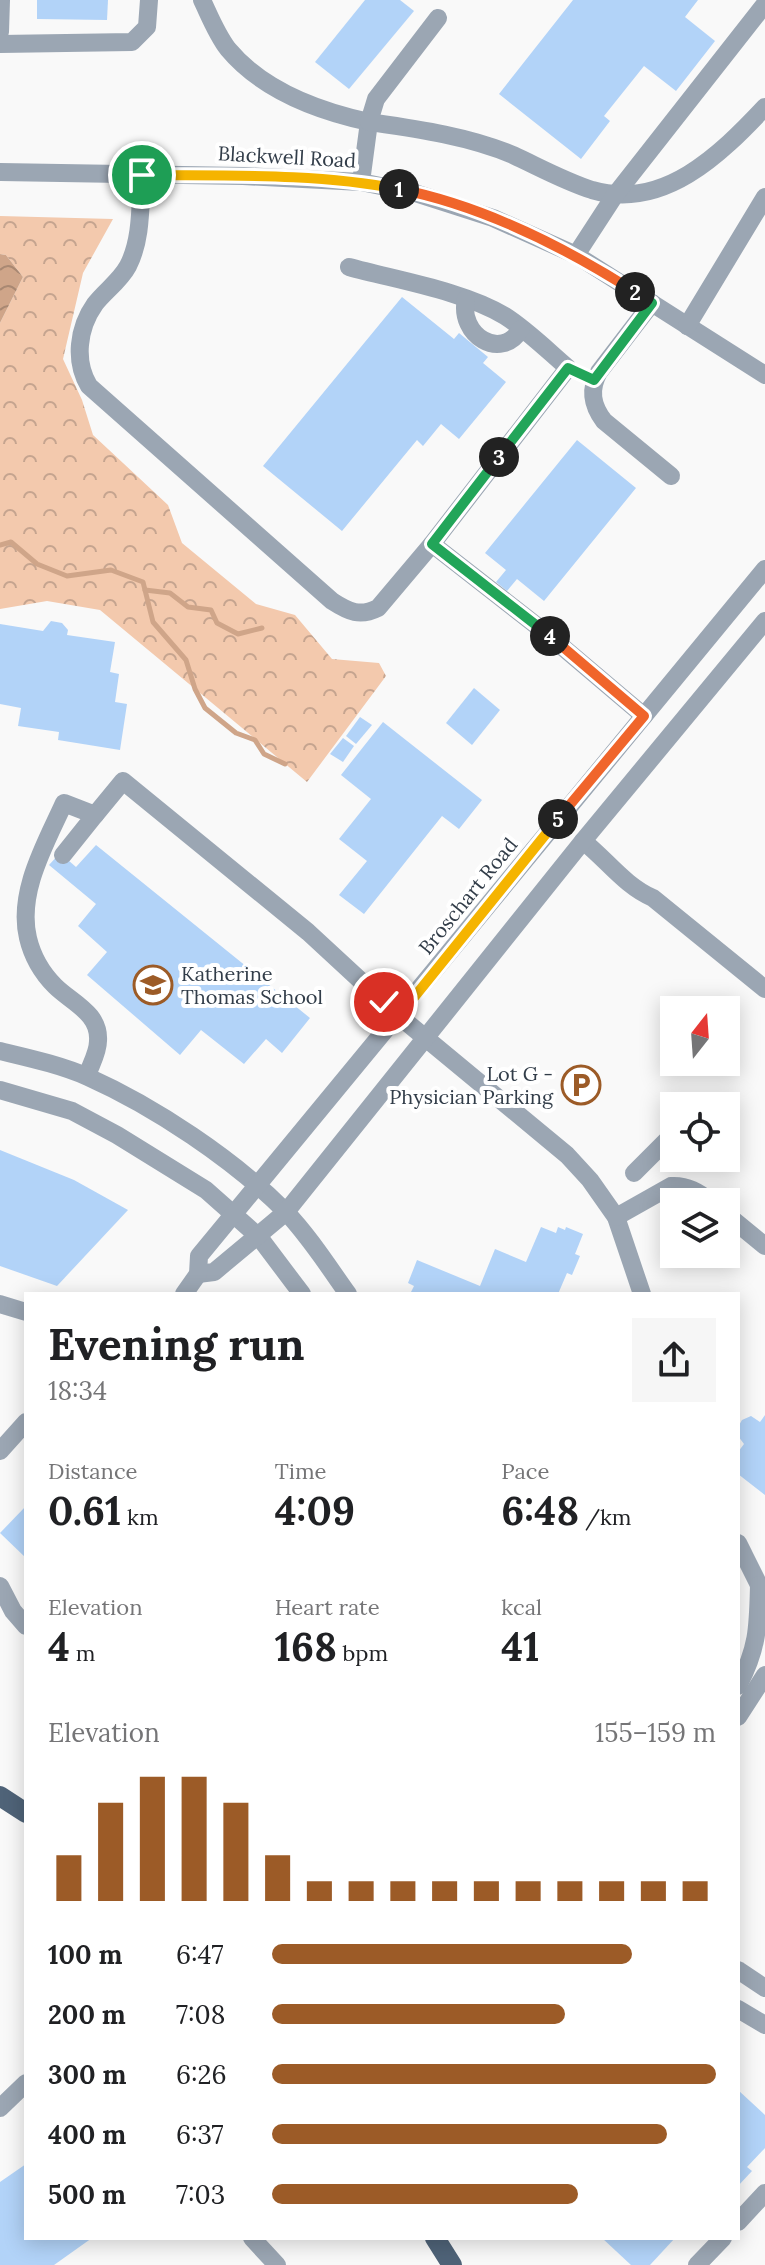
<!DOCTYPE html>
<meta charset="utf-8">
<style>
:root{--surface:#fff;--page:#f6f6f6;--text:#202124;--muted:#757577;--accent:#9c5b27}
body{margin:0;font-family:Lora,serif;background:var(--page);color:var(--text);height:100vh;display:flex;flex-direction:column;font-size:30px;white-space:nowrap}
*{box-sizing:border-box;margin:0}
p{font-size:26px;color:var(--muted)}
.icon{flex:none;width:44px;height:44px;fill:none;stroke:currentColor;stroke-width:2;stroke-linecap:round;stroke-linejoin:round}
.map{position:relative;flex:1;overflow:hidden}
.sheet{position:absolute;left:24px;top:1292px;width:716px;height:948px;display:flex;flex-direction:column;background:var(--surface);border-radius:0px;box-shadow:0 4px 20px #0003}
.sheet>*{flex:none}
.needle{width:52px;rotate:17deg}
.buttons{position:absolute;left:660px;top:996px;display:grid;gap:16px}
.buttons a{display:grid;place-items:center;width:80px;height:80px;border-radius:0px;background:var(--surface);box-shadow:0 4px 20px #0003;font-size:40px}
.pin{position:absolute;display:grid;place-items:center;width:68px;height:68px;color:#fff;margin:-34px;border:4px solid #fff;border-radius:50%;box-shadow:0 2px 8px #0007}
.km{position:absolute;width:40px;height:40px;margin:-20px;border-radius:50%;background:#222;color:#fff;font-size:22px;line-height:40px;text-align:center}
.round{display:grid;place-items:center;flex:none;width:84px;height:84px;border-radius:0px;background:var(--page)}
.overview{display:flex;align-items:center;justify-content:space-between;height:136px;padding:0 24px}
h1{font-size:44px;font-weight:700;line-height:60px}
.metrics{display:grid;grid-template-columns:repeat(3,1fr);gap:12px;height:136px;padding:8px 24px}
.metrics div{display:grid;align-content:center}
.metrics b{font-size:40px;font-weight:700}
.metrics small{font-size:22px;font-weight:400}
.metrics p{font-size:22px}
.chart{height:224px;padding:16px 24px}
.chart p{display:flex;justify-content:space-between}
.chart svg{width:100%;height:144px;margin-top:8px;stroke:var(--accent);stroke-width:6}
ul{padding:0 24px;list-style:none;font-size:26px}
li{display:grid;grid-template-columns:128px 96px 1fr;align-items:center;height:60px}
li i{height:20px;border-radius:10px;background:var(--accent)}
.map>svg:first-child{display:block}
.forest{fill:url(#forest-crowns)}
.water{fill:url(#water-waves)}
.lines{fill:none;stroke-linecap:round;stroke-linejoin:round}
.stream{stroke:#cfa589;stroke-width:5}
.building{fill:#b2d3f8}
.minor{stroke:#9ba6b3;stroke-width:18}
.major{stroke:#4f6378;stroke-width:20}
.split-1-casing{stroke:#fff;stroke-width:16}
.split-2-casing{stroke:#fff;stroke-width:16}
.split-3-casing{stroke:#fff;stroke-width:16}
.split-4-casing{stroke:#fff;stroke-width:16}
.split-5-casing{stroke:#fff;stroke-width:16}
.split-6-casing{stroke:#fff;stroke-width:16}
.split-1{stroke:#f5b400;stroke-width:10}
.split-2{stroke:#f0652b;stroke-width:10}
.split-3{stroke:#22a559;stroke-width:10}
.split-4{stroke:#22a559;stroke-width:10}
.split-5{stroke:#f0652b;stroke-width:10}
.split-6{stroke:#f5b400;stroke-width:10}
.labels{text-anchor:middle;stroke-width:8;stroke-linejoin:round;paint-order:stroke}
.street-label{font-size:20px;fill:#323d49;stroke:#fff}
.poi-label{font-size:20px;fill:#323d49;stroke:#fff;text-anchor:start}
</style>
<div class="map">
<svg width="765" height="2265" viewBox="0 0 765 2265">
<defs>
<pattern id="forest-crowns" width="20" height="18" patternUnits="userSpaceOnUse" patternTransform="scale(2)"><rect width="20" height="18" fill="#f3c9ad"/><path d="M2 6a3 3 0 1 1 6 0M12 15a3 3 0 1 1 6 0" fill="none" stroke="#c5a48f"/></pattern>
<pattern id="water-waves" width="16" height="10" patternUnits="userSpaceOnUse" patternTransform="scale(2)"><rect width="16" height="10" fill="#cfa589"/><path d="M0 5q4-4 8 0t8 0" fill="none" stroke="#a98872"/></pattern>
</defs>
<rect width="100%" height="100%" fill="#f9f9f9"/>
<polygon class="forest" points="0,216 113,219 83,273 63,359 82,400 93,435 168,505 182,543 256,604 295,615 332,659 379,663 386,676 307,782 100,610 47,601 0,609 0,323 23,277 6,255 0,254"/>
<polygon class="water" points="0,254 6,255 23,277 0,323"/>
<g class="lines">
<g class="stream">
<polyline points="0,545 11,542 37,564 67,576 111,570 143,582 153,622 186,660 195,689 205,708 236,733 255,740 264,754 285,764"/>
<polyline points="145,590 170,593 188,607 211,610 217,623 238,634 262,628"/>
</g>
</g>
<g class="building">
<polygon points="37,0 108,0 107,20 37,19"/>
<polygon points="365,0 400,0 414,11 349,89 315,62"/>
<polygon points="573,0 698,0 685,17 715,41 676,91 644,66 604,116 610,121 581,159 499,94"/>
<polygon points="402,297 454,339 459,333 488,357 483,363 506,382 459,439 441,424 423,446 417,440 342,531 263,466"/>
<polygon points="577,440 636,488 544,601 517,579 507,591 496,582 506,570 485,553"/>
<polygon points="51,621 62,623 68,630 67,635 115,642 110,672 119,674 115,702 127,704 120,750 58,740 59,732 18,726 21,708 0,704 0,624 43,631"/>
<polygon points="474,688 500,710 472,745 446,723"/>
<polygon points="360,717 372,725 356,744 346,736"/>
<polygon points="383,722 482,800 459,829 442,816 364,914 339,895 367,861 339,839 371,799 341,775"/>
<polygon points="343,738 354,746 343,762 330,754"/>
<polygon points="96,845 310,1018 282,1053 266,1039 244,1064 201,1030 180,1055 87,975 107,952 78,926 96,904 49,865 60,853 76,867"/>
<polygon points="0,1150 74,1180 128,1210 57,1286 0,1266"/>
<polygon points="541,1227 556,1233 558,1227 565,1230 566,1227 583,1234 575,1254 580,1256 572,1275 567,1273 558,1294 410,1294 414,1286 408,1283 417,1260 480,1286 495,1249 526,1262"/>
<polygon points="765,1415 765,1495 738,1474 738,1452 744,1444 738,1436 738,1427 742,1420 751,1416 760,1422"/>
<polygon points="26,1506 26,1558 0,1533"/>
<polygon points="738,2090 765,2115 765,2148 747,2167 752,2171 738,2186"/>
<polygon points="26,2164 26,2238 92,2238 54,2265 0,2265 0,2182"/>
<polygon points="602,2238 675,2238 650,2265 631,2265"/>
</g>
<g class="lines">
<g class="minor">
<path d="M202,0c8,17 15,35 26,49 35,42 90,62 141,73l-8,60"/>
<path d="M438,18l-62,81 -7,23c48,7 99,14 144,33 26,12 51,26 79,35 71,21 128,-35 173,-83"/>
<polyline points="0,32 1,0"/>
<polyline points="0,44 132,42 147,27 149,0"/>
<polyline points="0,172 243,176 361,182 415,193 493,218 576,255 765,375"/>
<path d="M142,175c-2,30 0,64 -14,91 -8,15 -23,25 -33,38 -17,24 -21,57 -6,82l243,215c17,11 28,16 46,7l54,-64"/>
<polyline points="576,255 615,195 765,4"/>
<path d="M349,267c47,13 115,24 156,49 22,14 43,35 63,52l-136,176 114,89 98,83"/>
<path d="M466,299c-8,36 35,63 55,30"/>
<path d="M652,303l-53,69c-10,18 -7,33 5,49l67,55"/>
<polyline points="687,326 765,197"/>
<polyline points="95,815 123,781 308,932 399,1016 567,1155 590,1180 616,1217 642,1294"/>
<path d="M583,841c24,19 42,45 70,57l112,91"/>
<path d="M63,855l32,-40 -31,-12c-18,40 -47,89 -36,135 4,17 14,35 27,48 17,17 45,27 43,55 0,12 -8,25 -11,35"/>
<path d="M0,1051c29,7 61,14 88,26 67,30 145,82 197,134 24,25 43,55 63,83"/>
<polyline points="0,1090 72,1111 117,1135 206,1190 259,1237 302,1294"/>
<polyline points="634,1173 674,1133"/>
<polyline points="726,1214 765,1246"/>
<path d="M616,1217l55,-31c16,-1 28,6 40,16"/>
<polyline points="198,1274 214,1272 286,1212 583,841 765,621"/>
<polyline points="184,1294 198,1274 199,1256 765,569"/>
<polyline points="0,1304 26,1312"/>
<polyline points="0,1451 26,1422"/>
<polyline points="738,1543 764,1595"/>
<polyline points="0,1586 13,1611 26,1626"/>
<path d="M738,1686c20,-38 20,-59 21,-101"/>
<polyline points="738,1717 765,1675"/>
<polyline points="738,1970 765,1988"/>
<polyline points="738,2009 765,2025"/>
<polyline points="0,2108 26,2083"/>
<polyline points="738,2222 765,2193"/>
<polyline points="252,2238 277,2265"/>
<polyline points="697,2265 723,2238"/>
</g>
<g class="major">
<polyline points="0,1796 26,1813"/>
<polyline points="435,2238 452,2265"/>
</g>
</g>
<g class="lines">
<defs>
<path id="split-1" d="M142,175c85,1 173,-2 257,14"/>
<path id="split-2" d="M399,189c85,17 164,57 236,103"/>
<polyline id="split-3" points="499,457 568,368 594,380 652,303 635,292"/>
<polyline id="split-4" points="499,457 432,544 550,636"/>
<polyline id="split-5" points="550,636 644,716 558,819"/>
<polyline id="split-6" points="384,1002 399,1016 558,819"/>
</defs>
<use href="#split-1" class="split-1-casing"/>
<use href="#split-2" class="split-2-casing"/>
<use href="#split-3" class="split-3-casing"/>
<use href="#split-4" class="split-4-casing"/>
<use href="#split-5" class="split-5-casing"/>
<use href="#split-6" class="split-6-casing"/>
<use href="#split-1" class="split-1"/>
<use href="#split-2" class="split-2"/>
<use href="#split-3" class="split-3"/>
<use href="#split-4" class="split-4"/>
<use href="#split-5" class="split-5"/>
<use href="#split-6" class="split-6"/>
</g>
<defs>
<symbol id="school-ring" viewBox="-11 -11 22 22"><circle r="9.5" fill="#fff" stroke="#9c5b27" stroke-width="1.5"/><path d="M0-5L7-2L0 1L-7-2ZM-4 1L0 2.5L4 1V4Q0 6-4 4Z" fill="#9c5b27"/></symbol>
<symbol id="parking-ring" viewBox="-11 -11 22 22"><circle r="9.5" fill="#fff" stroke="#9c5b27" stroke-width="1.5"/><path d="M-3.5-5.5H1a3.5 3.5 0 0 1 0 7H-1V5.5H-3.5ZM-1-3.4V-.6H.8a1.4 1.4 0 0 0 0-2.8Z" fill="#9c5b27"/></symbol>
</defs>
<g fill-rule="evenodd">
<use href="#school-ring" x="131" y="963" width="44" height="44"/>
<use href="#parking-ring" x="559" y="1063" width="44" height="44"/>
</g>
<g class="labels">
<g class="street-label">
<text transform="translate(287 157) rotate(3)" y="7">Blackwell Road</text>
<text transform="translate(468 896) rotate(-51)" y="7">Broschart Road</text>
</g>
<g class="poi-label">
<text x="181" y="981">Katherine<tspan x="181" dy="23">Thomas School</tspan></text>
<text x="553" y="1081" text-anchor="end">Lot G -<tspan x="553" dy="23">Physician Parking</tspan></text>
</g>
</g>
</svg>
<div class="buttons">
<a><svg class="needle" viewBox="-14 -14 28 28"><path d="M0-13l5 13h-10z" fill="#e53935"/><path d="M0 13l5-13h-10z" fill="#757577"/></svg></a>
<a><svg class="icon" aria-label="locate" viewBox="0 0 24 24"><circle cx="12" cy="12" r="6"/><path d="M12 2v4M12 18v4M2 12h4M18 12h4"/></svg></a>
<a><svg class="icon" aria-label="layers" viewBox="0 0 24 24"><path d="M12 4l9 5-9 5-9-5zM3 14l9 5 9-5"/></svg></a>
</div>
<div class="pin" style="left:142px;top:175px;background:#1e9e55"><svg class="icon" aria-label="arrive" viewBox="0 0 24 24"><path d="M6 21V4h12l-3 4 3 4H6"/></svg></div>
<div class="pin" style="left:384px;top:1002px;background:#d93025"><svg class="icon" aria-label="check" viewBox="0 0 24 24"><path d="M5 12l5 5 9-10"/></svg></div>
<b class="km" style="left:399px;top:189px">1</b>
<b class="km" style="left:635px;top:292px">2</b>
<b class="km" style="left:499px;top:457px">3</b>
<b class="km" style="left:550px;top:636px">4</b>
<b class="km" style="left:558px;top:819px">5</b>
<section class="sheet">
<div class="overview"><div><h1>Evening run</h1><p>18:34</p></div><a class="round"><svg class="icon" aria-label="share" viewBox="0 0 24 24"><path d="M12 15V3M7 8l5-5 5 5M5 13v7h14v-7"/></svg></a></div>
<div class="metrics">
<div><p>Distance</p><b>0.61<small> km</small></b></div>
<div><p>Time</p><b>4:09</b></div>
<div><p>Pace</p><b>6:48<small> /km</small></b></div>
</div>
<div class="metrics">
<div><p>Elevation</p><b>4<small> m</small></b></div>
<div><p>Heart rate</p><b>168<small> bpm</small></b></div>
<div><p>kcal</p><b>41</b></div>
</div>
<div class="chart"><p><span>Elevation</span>155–159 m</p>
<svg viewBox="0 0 160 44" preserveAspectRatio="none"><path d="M5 44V30M15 44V14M25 44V6M35 44V6M45 44V14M55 44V30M65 44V38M75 44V38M85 44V38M95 44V38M105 44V38M115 44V38M125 44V38M135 44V38M145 44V38M155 44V38"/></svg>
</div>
<ul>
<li><b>100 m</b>6:47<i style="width:81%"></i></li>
<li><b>200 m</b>7:08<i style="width:66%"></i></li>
<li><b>300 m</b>6:26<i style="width:100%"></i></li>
<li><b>400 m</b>6:37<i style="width:89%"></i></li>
<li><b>500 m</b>7:03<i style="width:69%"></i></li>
</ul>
</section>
</div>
